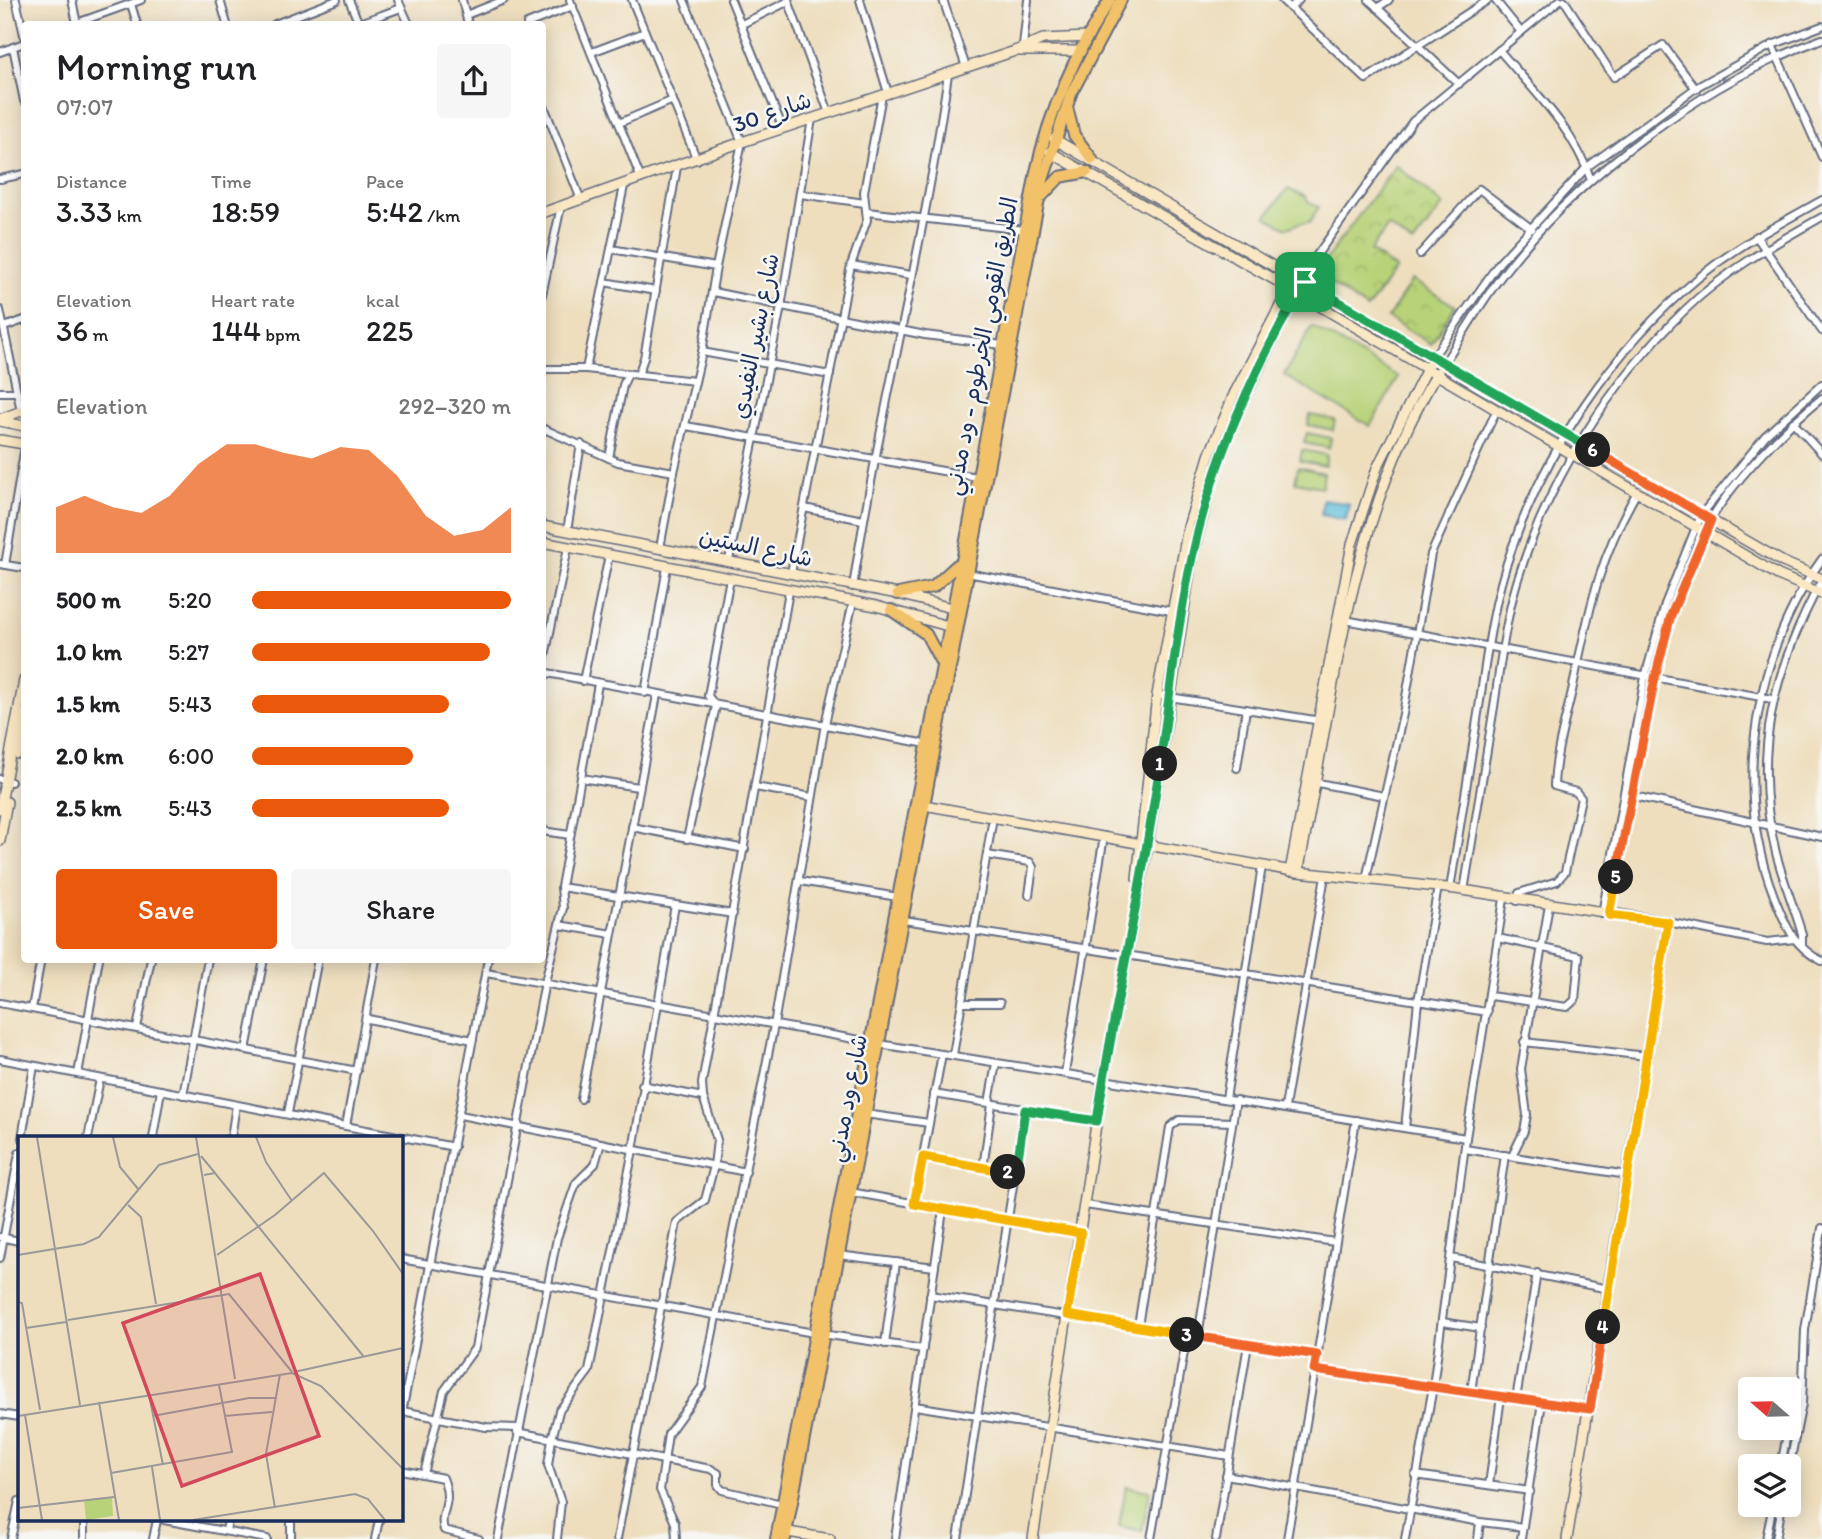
<!DOCTYPE html>
<meta charset="utf-8">
<style>
:root{--surface:#fff;--page:#f6f6f6;--text:#202124;--muted:#757577;--accent:#ea580c}
body{margin:0;font-family:Itim,"Playpen Sans Arabic",sans-serif;background:var(--page);color:var(--text);height:100vh;display:flex;flex-direction:column;font-size:26px;white-space:nowrap}
*{box-sizing:border-box;margin:0}
p{font-size:23px;color:var(--muted)}
.icon{flex:none;width:38px;height:38px;fill:none;stroke:currentColor;stroke-width:2;stroke-linecap:round;stroke-linejoin:round}
.map{position:relative;flex:1;overflow:hidden}
.panel{position:absolute;left:21px;top:21px;width:525px;height:942px;display:flex;flex-direction:column;background:var(--surface);border-radius:7px;box-shadow:0 4px 18px #0003}
.panel>*{flex:none}
.needle{width:46px;rotate:290deg}
.controls{position:absolute;left:1738px;top:1377px;display:grid;gap:14px}
.controls a{display:grid;place-items:center;width:63px;height:63px;border-radius:7px;background:var(--surface);box-shadow:0 4px 18px #0003;font-size:35px}
.pin{position:absolute;display:grid;place-items:center;width:60px;height:60px;color:#fff;margin:-30px;border-radius:14px;box-shadow:0 4px 10px #0006}
.km{position:absolute;width:35px;height:35px;margin:-18px;border-radius:50%;background:#222;color:#fff;font-size:19px;line-height:35px;text-align:center}
.round{display:grid;place-items:center;flex:none;width:74px;height:74px;border-radius:7px;background:var(--page)}
.overview{display:flex;align-items:center;justify-content:space-between;height:119px;padding:0 35px}
h1{font-size:38px;font-weight:600;line-height:52px}
.stats{display:grid;grid-template-columns:repeat(3,1fr);gap:10px;height:119px;padding:7px 35px}
.stats div{display:grid;align-content:center}
.stats b{font-size:30px;font-weight:600}
.stats small{font-size:19px;font-weight:400}
.stats p{font-size:19px}
.chart{height:196px;padding:14px 35px}
.chart p{display:flex;justify-content:space-between}
.chart svg{width:100%;height:126px;margin-top:7px;fill:var(--accent);opacity:.7}
.button{display:flex;gap:14px;margin-top:auto;padding:14px 35px}
.button a{flex:1;height:80px;border-radius:7px;background:var(--accent);color:#fff;font-size:28px;font-weight:600;line-height:80px;text-align:center}
.button a+a{background:var(--page);color:var(--text)}
ul{padding:0 35px;list-style:none;font-size:23px}
li{display:grid;grid-template-columns:112px 84px 1fr;align-items:center;height:52px}
li i{height:18px;border-radius:9px;background:var(--accent)}
.map>svg:first-child{display:block}
.grass{fill:#b7d277;stroke:#69806a;stroke-width:2}
.park{fill:url(#park-crowns);stroke:#69806a;stroke-width:2}
.water{fill:url(#water-waves);stroke:#3c769c;stroke-width:2}
.lines{fill:none;stroke-linecap:round;stroke-linejoin:round}
.street-casing{stroke:#656c80;stroke-width:10}
.secondary-casing{stroke:#656c80;stroke-width:12}
.highway-casing{stroke:#656c80;stroke-width:14}
.street{stroke:#fff;stroke-width:6}
.secondary{stroke:#fae7c3;stroke-width:9}
.highway{stroke:#f2c26a;stroke-width:10}
.split-1-casing{stroke:#fff;stroke-width:14}
.split-2-casing{stroke:#fff;stroke-width:14}
.split-3-casing{stroke:#fff;stroke-width:14}
.split-4-casing{stroke:#fff;stroke-width:14}
.split-5-casing{stroke:#fff;stroke-width:14}
.split-6-casing{stroke:#fff;stroke-width:14}
.split-7-casing{stroke:#fff;stroke-width:14}
.split-1{stroke:#22a559;stroke-width:9}
.split-2{stroke:#22a559;stroke-width:9}
.split-3{stroke:#f5b400;stroke-width:9}
.split-4{stroke:#f0652b;stroke-width:9}
.split-5{stroke:#f5b400;stroke-width:9}
.split-6{stroke:#f0652b;stroke-width:9}
.split-7{stroke:#22a559;stroke-width:9}
.labels{text-anchor:middle;stroke-width:5;stroke-linejoin:round;paint-order:stroke}
.street-label{font-size:23px;fill:#1b2f5e;stroke:#f6f6f2}
.inset-road{fill:none;stroke:#9a9898;stroke-width:2}
.view{fill:#d1495b;fill-opacity:0.15;stroke:#d1495b;stroke-width:3.5}
.inset-edge{fill:none;stroke:#1b2f5e;stroke-width:3.5}
</style>
<div class="map">
<svg width="1822" height="1539" viewBox="0 0 1822 1539">
<defs>
<pattern id="park-crowns" width="20" height="18" patternUnits="userSpaceOnUse" patternTransform="scale(1.75)"><rect width="20" height="18" fill="#b7d277"/><path d="M2 6a3 3 0 1 1 6 0M12 15a3 3 0 1 1 6 0" fill="none" stroke="#9db569"/></pattern>
<pattern id="water-waves" width="16" height="10" patternUnits="userSpaceOnUse" patternTransform="scale(1.75)"><rect width="16" height="10" fill="#5cbedb"/><path d="M0 5q4-4 8 0t8 0" fill="none" stroke="#4b9bb5"/></pattern>
</defs>
<rect width="100%" height="100%" fill="#f6f6f2"/>
<filter id="ink" filterUnits="userSpaceOnUse"><feTurbulence type="fractalNoise" baseFrequency=".0143" numOctaves="2"/><feDisplacementMap in="SourceGraphic" scale="14" xChannelSelector="R" yChannelSelector="G"/><feConvolveMatrix kernelMatrix="1 2 1 2 8 2 1 2 1" color-interpolation-filters="sRGB"/></filter>
<filter id="wash" filterUnits="userSpaceOnUse"><feTurbulence type="fractalNoise" baseFrequency=".00686" numOctaves="4" result="noise"/><feDisplacementMap in="SourceGraphic" scale="28" xChannelSelector="R" yChannelSelector="G"/><feGaussianBlur stdDeviation="1.57" result="paint"/><feColorMatrix in="noise" values="0 0 0 0 0 0 0 0 0 0 0 0 0 0 0 0 0 1.4 0 .05"/><feComposite in="paint" operator="in"/></filter>
<g filter="url(#wash)">
<rect width="100%" height="100%" fill="#eedebe"/>
<g class="grass">
<polygon points="1287,189 1305,196 1309,203 1319,207 1309,223 1300,223 1287,228 1266,217"/>
<polygon points="1312,326 1399,377 1370,426 1284,375"/>
<polygon points="1310,415 1335,420 1333,430 1308,425"/>
<polygon points="1307,433 1331,438 1329,448 1304,443"/>
<polygon points="1302,450 1327,455 1325,466 1300,461"/>
<polygon points="1298,467 1324,473 1322,487 1295,482"/>
<polygon points="1126,1487 1150,1491 1142,1531 1119,1526"/>
</g>
<g class="park">
<polygon points="1396,165 1443,205 1413,244 1388,226 1370,251 1396,269 1367,309 1316,273"/>
<polygon points="1412,280 1455,306 1431,344 1388,318"/>
</g>
<polygon class="water" points="1323,499 1349,504 1346,520 1321,515"/>
</g>
<g filter="url(#ink)">
<g class="lines">
<defs>
<g id="street">
<polyline points="16,0 24,35"/>
<polyline points="72,0 77,24"/>
<polyline points="220,0 227,24"/>
<polyline points="349,0 359,24"/>
<polyline points="398,0 409,24"/>
<polyline points="462,0 468,24"/>
<polyline points="570,0 641,179"/>
<polyline points="632,0 697,160"/>
<polyline points="731,0 783,129"/>
<polyline points="788,0 829,113"/>
<polyline points="860,0 888,93"/>
<polyline points="943,0 966,67"/>
<polyline points="1282,0 1366,79 1488,0"/>
<polyline points="1369,0 1459,84"/>
<polyline points="1495,0 1521,32"/>
<polyline points="1564,0 1614,77 1663,45 1696,89"/>
<polyline points="131,4 137,24"/>
<polyline points="1290,8 1299,0"/>
<polyline points="1377,8 1389,0"/>
<polyline points="466,15 504,0"/>
<polyline points="74,24 141,0"/>
<polyline points="275,24 337,0"/>
<polyline points="357,24 401,8"/>
<polyline points="527,24 573,6"/>
<polyline points="742,24 789,1"/>
<polyline points="1772,45 1822,157"/>
<polyline points="1023,46 1028,0"/>
<polyline points="13,47 24,101"/>
<path d="M1499,50c35,41 74,78 92,130"/>
<polyline points="0,52 24,43"/>
<polyline points="592,52 645,32"/>
<polyline points="542,101 581,200"/>
<polyline points="619,123 673,100"/>
<polyline points="0,179 24,174"/>
<polyline points="800,194 865,203"/>
<polyline points="867,212 1025,230"/>
<polyline points="1756,236 1822,331"/>
<polyline points="611,249 716,267"/>
<polyline points="1420,254 1479,189 1532,229"/>
<polyline points="851,265 911,275"/>
<polyline points="1295,277 1304,273 1413,121 1560,0"/>
<polyline points="604,282 656,291"/>
<polyline points="713,292 925,335 1002,345"/>
<polyline points="542,295 561,206"/>
<polyline points="0,310 21,411"/>
<polyline points="4,327 24,320"/>
<polyline points="702,352 830,375"/>
<polyline points="1433,357 1499,263 1587,167 1697,87 1772,45 1822,26"/>
<path d="M1444,363c20,-30 39,-64 62,-93 75,-97 201,-189 316,-231"/>
<polyline points="542,369 586,369 695,381"/>
<polyline points="586,369 624,186"/>
<polyline points="638,375 644,358 677,167"/>
<polyline points="0,392 17,392"/>
<polyline points="1793,422 1822,454"/>
<polyline points="686,426 977,477"/>
<polyline points="542,428 618,462 674,472"/>
<polyline points="609,458 623,385 628,374"/>
<polyline points="804,508 863,520"/>
<polyline points="567,531 581,444"/>
<polyline points="660,548 674,472 702,352 716,267 742,142 684,0"/>
<path d="M1822,559c-67,94 -91,227 -48,337 11,28 20,52 48,65"/>
<polyline points="729,560 781,307 812,119"/>
<polyline points="0,564 24,568"/>
<polyline points="5,565 24,452"/>
<polyline points="791,573 851,265 867,220 864,192 882,95"/>
<polyline points="967,573 1182,613"/>
<path d="M853,587c26,-172 71,-341 95,-513"/>
<polyline points="1345,620 1772,699"/>
<polyline points="542,670 568,548"/>
<polyline points="542,672 927,744"/>
<polyline points="583,681 609,555"/>
<polyline points="645,693 667,567"/>
<polyline points="1157,695 1321,721"/>
<polyline points="1237,768 1246,709"/>
<polyline points="581,778 638,787"/>
<polyline points="0,779 11,782"/>
<polyline points="1313,782 1384,796"/>
<polyline points="755,787 812,797"/>
<polyline points="1629,795 1822,837"/>
<polyline points="632,827 745,849"/>
<polyline points="542,831 570,835"/>
<polyline points="687,839 716,706 708,696 730,578"/>
<polyline points="987,855 1030,862 1033,867 1029,895"/>
<polyline points="1366,879 1403,714 1431,554 1497,409"/>
<polyline points="800,881 898,897"/>
<polyline points="561,887 733,914"/>
<path d="M1450,889c10,-63 20,-126 30,-188 7,-50 14,-103 31,-150 35,-102 103,-203 186,-272 38,-32 82,-55 125,-79"/>
<path d="M1464,891c10,-62 20,-123 30,-184 6,-41 11,-85 23,-125 31,-102 93,-200 169,-273 39,-38 90,-66 136,-92"/>
<path d="M1517,901l2,-8 38,-12 8,-9 16,-74 -5,-6 -22,-6c1,-31 11,-65 18,-95 16,-75 25,-130 65,-199"/>
<polyline points="1602,914 1645,677 1665,604 1696,527 1702,514 1765,436 1822,384"/>
<path d="M1609,915c20,-110 34,-227 74,-332 8,-21 16,-44 28,-64 24,-40 74,-92 111,-121"/>
<polyline points="904,920 1487,1012"/>
<polyline points="1668,922 1767,942 1795,939"/>
<polyline points="559,925 612,934"/>
<path d="M1802,946v-12c-8,-27 -19,-54 -26,-81 -25,-100 -2,-185 46,-273"/>
<polyline points="486,973 871,1042"/>
<polyline points="1490,996 1567,1007 1575,1000 1579,956 1498,938"/>
<polyline points="0,1003 357,1071"/>
<polyline points="964,1003 1000,1003"/>
<polyline points="32,1008 41,959"/>
<polyline points="368,1019 473,1040"/>
<polyline points="137,1028 151,959"/>
<polyline points="1524,1042 1646,1056"/>
<polyline points="879,1044 1466,1138"/>
<polyline points="246,1050 264,959"/>
<polyline points="953,1055 993,817"/>
<polyline points="0,1059 454,1147"/>
<polyline points="1065,1073 1104,836"/>
<polyline points="78,1074 99,959"/>
<polyline points="642,1085 703,1097"/>
<polyline points="934,1094 1097,1121"/>
<polyline points="183,1095 208,959"/>
<polyline points="581,1099 657,695"/>
<polyline points="1226,1099 1262,866"/>
<polyline points="989,1103 996,1063"/>
<polyline points="1285,1107 1325,876"/>
<polyline points="288,1113 318,959"/>
<polyline points="865,1114 929,1123"/>
<polyline points="460,1115 746,1172"/>
<polyline points="346,1126 376,959"/>
<polyline points="1405,1128 1418,1001 1438,887"/>
<polyline points="22,1138 34,1066"/>
<polyline points="88,1138 100,1079"/>
<polyline points="153,1138 161,1090"/>
<polyline points="231,1138 236,1105"/>
<polyline points="1465,1149 1627,1175"/>
<polyline points="1512,1156 1524,1131 1527,1115 1521,1069 1549,905"/>
<polyline points="923,1157 1016,1173"/>
<polyline points="983,1168 992,1104"/>
<polyline points="850,1192 1081,1233"/>
<polyline points="914,1204 942,1054"/>
<polyline points="1085,1205 1335,1242"/>
<polyline points="0,1237 19,1241"/>
<polyline points="838,1255 935,1267"/>
<polyline points="0,1258 19,1153"/>
<polyline points="1451,1258 1609,1289"/>
<polyline points="401,1259 814,1333"/>
<polyline points="930,1295 1317,1355"/>
<polyline points="1442,1322 1481,1328"/>
<polyline points="1138,1326 1170,1127 1179,1120 1232,1122"/>
<polyline points="822,1334 923,1349"/>
<polyline points="1198,1336 1236,1100"/>
<polyline points="885,1344 896,1262"/>
<polyline points="1314,1370 1590,1409"/>
<polyline points="1471,1392 1505,1155"/>
<polyline points="1516,1399 1537,1273"/>
<polyline points="915,1406 1229,1456"/>
<polyline points="402,1411 486,1427 518,1428"/>
<polyline points="0,1414 19,1417"/>
<polyline points="401,1418 488,959"/>
<polyline points="1788,1428 1800,1389"/>
<polyline points="517,1432 711,1469 718,1473 718,1485 722,1490 782,1504"/>
<polyline points="1781,1466 1788,1428"/>
<path d="M401,1470l42,8c11,28 -5,33 1,52l35,9"/>
<polyline points="1788,1473 1802,1404 1805,1330 1822,1228"/>
<polyline points="424,1474 444,1391 475,1348 545,982 563,908 561,887 598,684"/>
<polyline points="1226,1475 1480,1522 1523,1527"/>
<polyline points="1415,1475 1530,1491"/>
<polyline points="1489,1485 1501,1397"/>
<polyline points="84,1520 84,1539"/>
<polyline points="164,1520 267,1539"/>
<polyline points="291,1520 291,1539"/>
<polyline points="226,1531 228,1520"/>
<polyline points="11,1539 19,1501"/>
<polyline points="153,1539 157,1520"/>
<polyline points="375,1539 379,1520"/>
<polyline points="498,1539 557,1238 576,1183 595,1164 601,1143"/>
<polyline points="557,1539 561,1502 548,1465 552,1439 559,1411 589,1371 633,1150 675,905"/>
<polyline points="617,1539 677,1222 705,1200 714,1166 717,1140 703,1097 702,1083 789,591"/>
<polyline points="676,1539 675,1523 660,1490 668,1434 702,1387 774,1025 825,724 853,602"/>
<polyline points="895,1539 943,1210"/>
<polyline points="958,1539 1025,1109"/>
<polyline points="1151,1539 1187,1335"/>
<polyline points="1216,1539 1248,1344"/>
<polyline points="1287,1539 1356,1120"/>
<polyline points="1405,1539 1433,1387 1466,1138 1504,899"/>
<polyline points="1478,1539 1480,1522"/>
<polyline points="1521,1539 1542,1402"/>
<polyline points="1766,1539 1773,1505"/>
<polyline points="1776,1539 1782,1505"/>
</g>
<g id="secondary">
<polyline points="1015,51 1081,51"/>
<polyline points="1054,139 1783,562 1822,579"/>
<polyline points="1050,152 1289,288 1778,575 1822,594"/>
<polyline points="542,213 742,142 1015,51 1043,39 1088,37"/>
<polyline points="0,419 24,410"/>
<polyline points="0,421 24,426"/>
<polyline points="0,440 24,444"/>
<polyline points="542,526 898,594 959,610"/>
<polyline points="542,542 876,606 955,628"/>
<polyline points="17,754 24,715"/>
<polyline points="924,805 1298,872 1456,889 1668,922 1567,1539"/>
<polyline points="0,809 24,680"/>
<polyline points="0,841 7,802"/>
<polyline points="1290,871 1352,544 1377,468 1433,357"/>
<path d="M1298,872c36,-169 48,-350 140,-500"/>
<polyline points="1137,878 1157,695 1188,527 1209,456 1234,394 1291,285"/>
<polyline points="782,1531 830,1539"/>
<polyline points="1033,1539 1103,1079 1148,845 1192,558 1211,485 1234,421 1281,323 1305,282"/>
</g>
<g id="highway">
<polyline points="1067,107 1074,135 1092,159"/>
<polyline points="1042,196 1060,177 1087,172"/>
<polyline points="898,594 933,587 957,565"/>
<polyline points="891,610 926,634 942,664"/>
<path d="M776,1539l260,-1367c13,-60 40,-121 74,-172"/>
<polyline points="785,1539 1042,183 1071,94 1121,0"/>
</g>
</defs>
<use href="#street" class="street-casing"/>
<use href="#secondary" class="secondary-casing"/>
<use href="#highway" class="highway-casing"/>
<use href="#street" class="street"/>
<use href="#secondary" class="secondary"/>
<use href="#highway" class="highway"/>
</g>
</g>
<g class="lines" filter="url(#ink)">
<defs>
<path id="split-1" d="M1160,764c11,-78 19,-156 38,-232 22,-89 60,-171 107,-250"/>
<path id="split-2" d="M1008,1172l8,1 9,-63 72,11c18,-120 46,-238 63,-357"/>
<polyline id="split-3" points="1008,1172 923,1157 914,1204 1081,1233 1067,1315 1187,1335"/>
<polyline id="split-4" points="1187,1335 1317,1355 1314,1370 1590,1409 1603,1327"/>
<polyline id="split-5" points="1603,1327 1668,922 1609,915 1616,877"/>
<polyline id="split-6" points="1593,450 1711,520 1671,615 1655,678 1616,877"/>
<polyline id="split-7" points="1305,282 1593,450"/>
</defs>
<use href="#split-1" class="split-1-casing"/>
<use href="#split-2" class="split-2-casing"/>
<use href="#split-3" class="split-3-casing"/>
<use href="#split-4" class="split-4-casing"/>
<use href="#split-5" class="split-5-casing"/>
<use href="#split-6" class="split-6-casing"/>
<use href="#split-7" class="split-7-casing"/>
<use href="#split-1" class="split-1"/>
<use href="#split-2" class="split-2"/>
<use href="#split-3" class="split-3"/>
<use href="#split-4" class="split-4"/>
<use href="#split-5" class="split-5"/>
<use href="#split-6" class="split-6"/>
<use href="#split-7" class="split-7"/>
</g>
<g class="labels">
<g class="street-label">
<text transform="translate(772 112) rotate(-19)" y="8">شارع 30</text>
<text transform="translate(755 336) rotate(-79)" y="8">شارع بشير النفيدي</text>
<text transform="translate(981 346) rotate(-79)" y="8">الطريق القومي الخرطوم - ود مدني</text>
<text transform="translate(756 547) rotate(12)" y="8">شارع الستين</text>
<text transform="translate(847 1098) rotate(-79)" y="8">شارع ود مدني</text>
</g>
</g>
<g transform="translate(18 1136)">
<rect width="385" height="385" fill="#eedebe"/>
<path d="M94,362l1,18 -27,4 -2,-20z" fill="#b7d277"/>
<path class="inset-road" d="M19,1l43,268M95,1l7,30 19,23M178,1l39,242M238,1l10,25 26,39M183,20l14,17M186,39l11,-2 149,184M110,69l13,12 15,87M0,119l66,-11 15,-7 60,-72 39,-11M199,119l58,-40 49,-42 49,58 30,43M0,166l4,1 18,107M50,184l161,-26 63,78M8,192l40,-6M276,236l109,-24M131,259l14,70M81,266l20,118M7,279l17,105M0,280l274,-43 29,13 82,83M135,280l96,-18h26M206,280l48,-4M134,331l8,53M93,337l121,-21 -13,-67M0,372l96,-11M257,372l-9,-54 14,-80M175,384l162,-26 13,5 17,21"/>
<path class="view" d="M242,138l59,162 -137,50 -59,-163z"/>
<rect width="385" height="385" class="inset-edge"/>
</g>
</svg>
<div class="controls">
<a><svg class="needle" viewBox="-14 -14 28 28"><path d="M0-13l5 13h-10z" fill="#e53935"/><path d="M0 13l5-13h-10z" fill="#757577"/></svg></a>
<a><svg class="icon" aria-label="layers" viewBox="0 0 24 24"><path d="M12 4l9 5-9 5-9-5zM3 14l9 5 9-5"/></svg></a>
</div>
<div class="pin" style="left:1305px;top:282px;background:#1e9e55"><svg class="icon" aria-label="arrive" viewBox="0 0 24 24"><path d="M6 21V4h12l-3 4 3 4H6"/></svg></div>
<b class="km" style="left:1160px;top:764px">1</b>
<b class="km" style="left:1008px;top:1172px">2</b>
<b class="km" style="left:1187px;top:1335px">3</b>
<b class="km" style="left:1603px;top:1327px">4</b>
<b class="km" style="left:1616px;top:877px">5</b>
<b class="km" style="left:1593px;top:450px">6</b>
<section class="panel">
<div class="overview"><div><h1>Morning run</h1><p>07:07</p></div><a class="round"><svg class="icon" aria-label="share" viewBox="0 0 24 24"><path d="M12 15V3M7 8l5-5 5 5M5 13v7h14v-7"/></svg></a></div>
<div class="stats">
<div><p>Distance</p><b>3.33<small> km</small></b></div>
<div><p>Time</p><b>18:59</b></div>
<div><p>Pace</p><b>5:42<small> /km</small></b></div>
</div>
<div class="stats">
<div><p>Elevation</p><b>36<small> m</small></b></div>
<div><p>Heart rate</p><b>144<small> bpm</small></b></div>
<div><p>kcal</p><b>225</b></div>
</div>
<div class="chart"><p><span>Elevation</span>292–320 m</p>
<svg viewBox="0 0 160 44" preserveAspectRatio="none"><path d="M0 44V28L10 24L20 28L30 30L40 24L50 13L60 6L70 6L80 9L90 11L100 7L110 8L120 17L130 31L140 38L150 36L160 28V44z"/></svg>
</div>
<ul>
<li><b>500 m</b>5:20<i style="width:100%"></i></li>
<li><b>1.0 km</b>5:27<i style="width:92%"></i></li>
<li><b>1.5 km</b>5:43<i style="width:76%"></i></li>
<li><b>2.0 km</b>6:00<i style="width:62%"></i></li>
<li><b>2.5 km</b>5:43<i style="width:76%"></i></li>
</ul>
<div class="button"><a>Save</a><a>Share</a></div>
</section>
</div>
